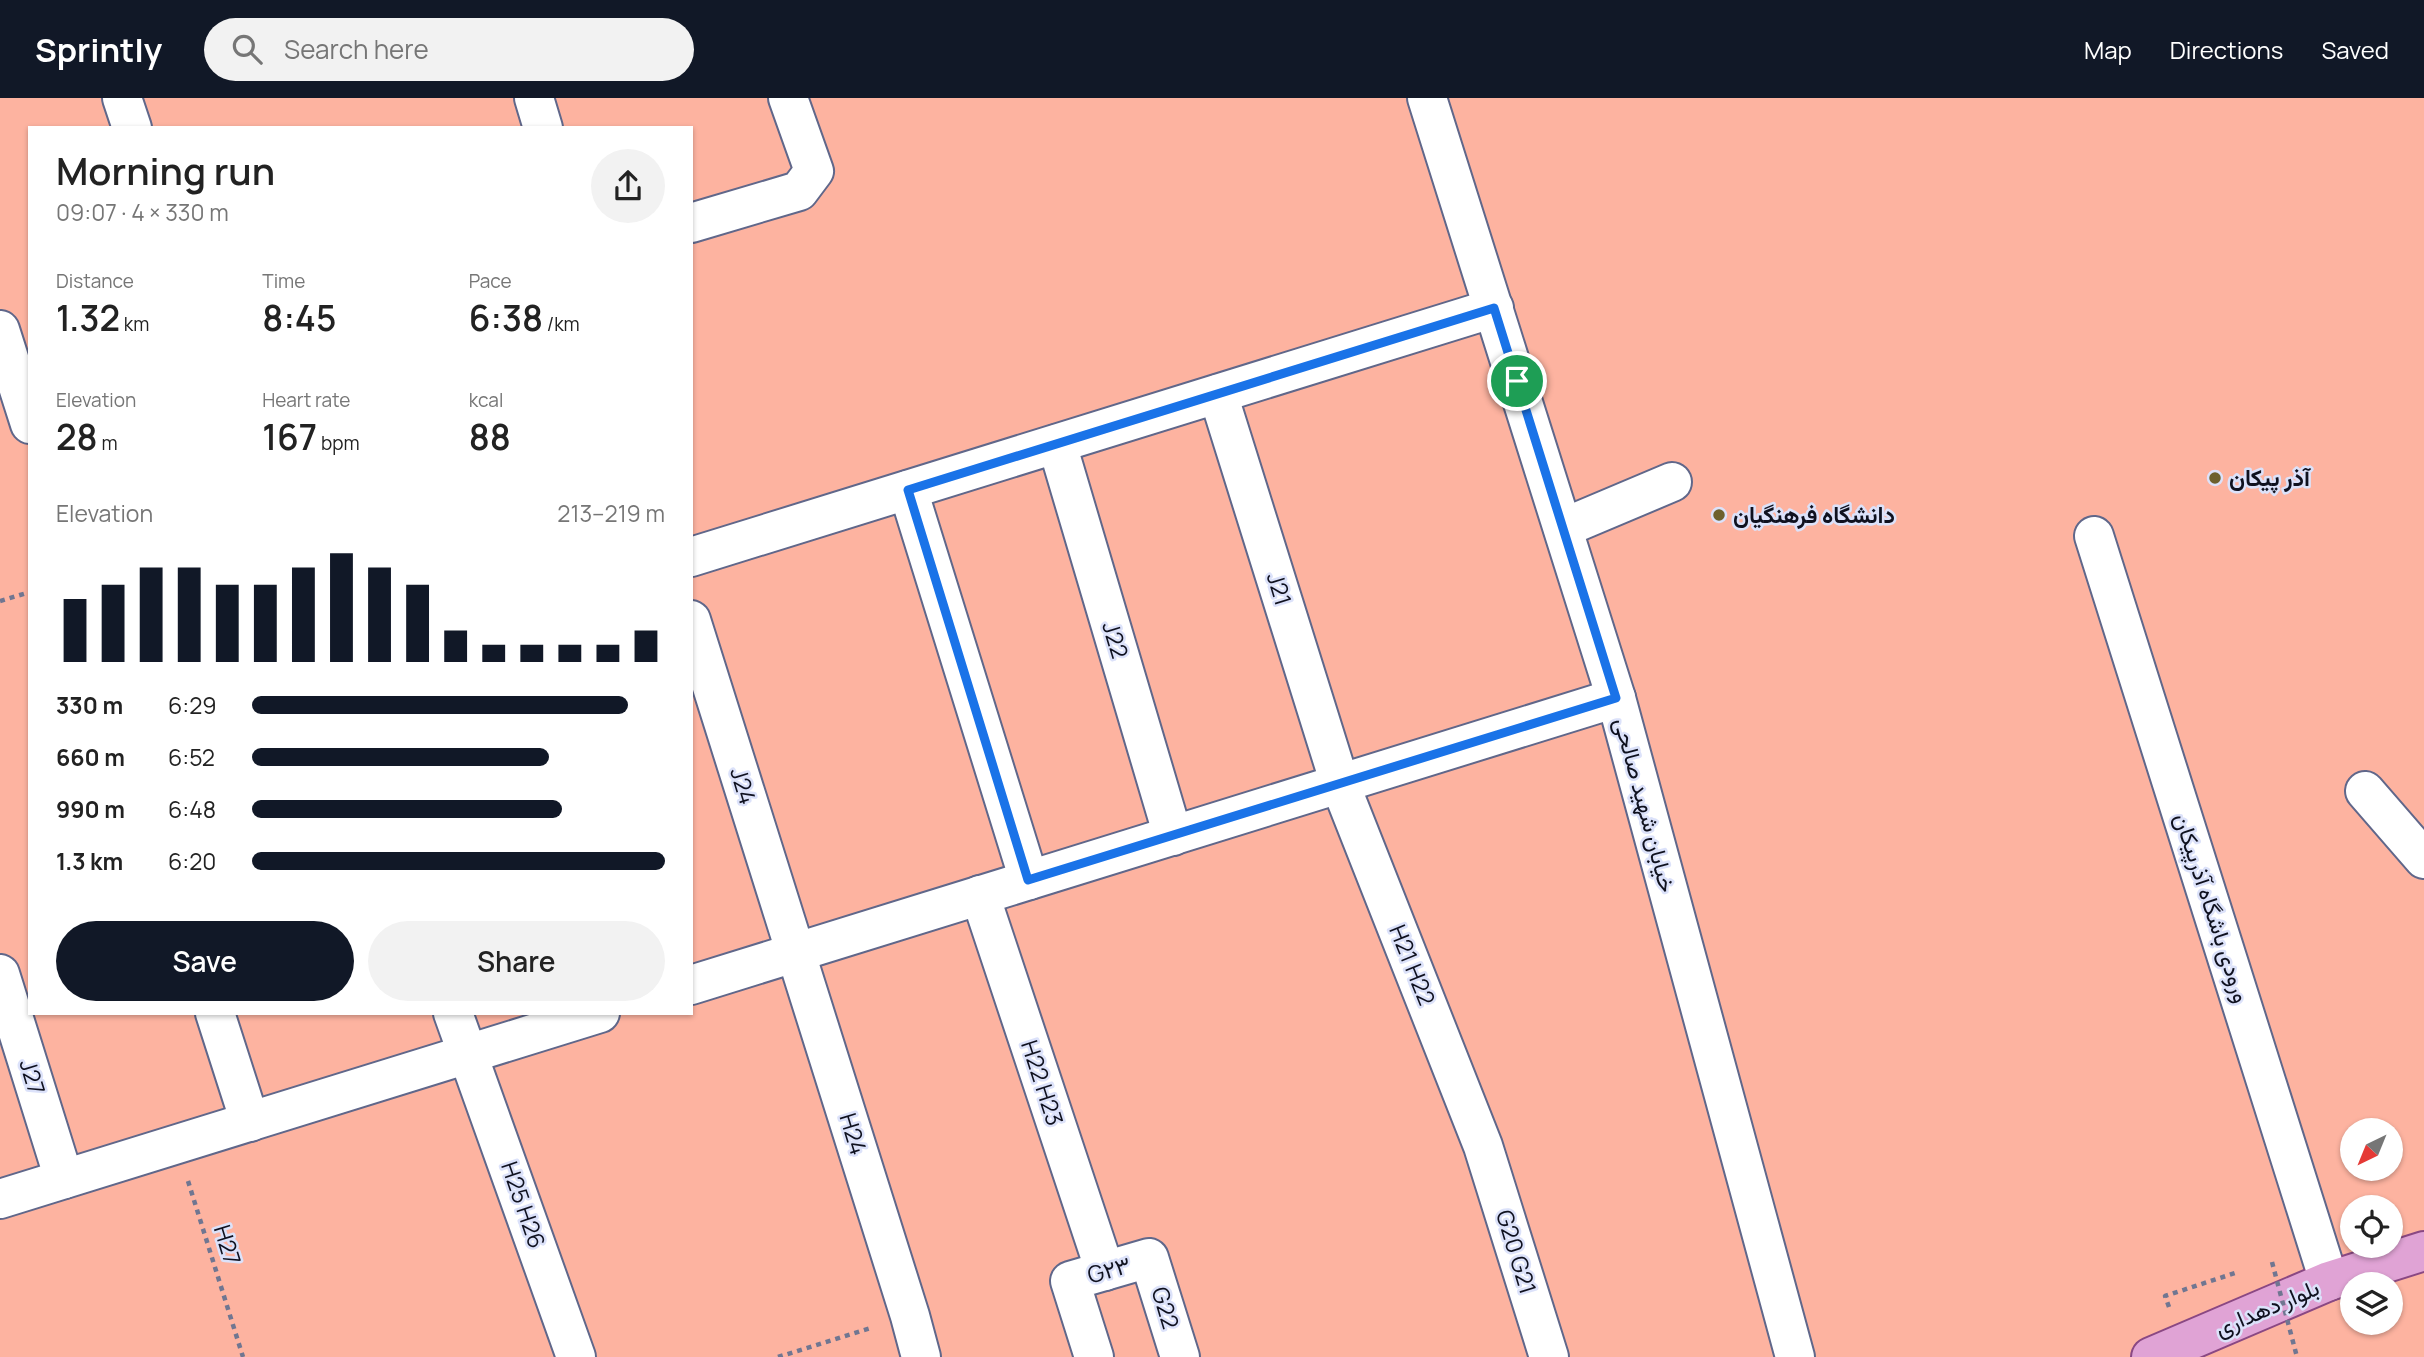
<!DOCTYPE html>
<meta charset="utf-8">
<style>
:root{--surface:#fff;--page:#f2f2f2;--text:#222;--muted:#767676;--accent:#111827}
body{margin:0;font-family:Manrope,Vazirmatn,sans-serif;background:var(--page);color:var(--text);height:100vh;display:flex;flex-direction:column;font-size:26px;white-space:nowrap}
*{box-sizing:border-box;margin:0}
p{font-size:23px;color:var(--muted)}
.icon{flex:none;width:38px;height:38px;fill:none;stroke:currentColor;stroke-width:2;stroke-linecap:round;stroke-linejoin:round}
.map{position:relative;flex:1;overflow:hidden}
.sheet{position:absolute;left:28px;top:28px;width:665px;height:889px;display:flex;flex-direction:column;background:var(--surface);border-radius:0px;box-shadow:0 2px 5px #0004}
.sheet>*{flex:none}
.needle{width:46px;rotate:223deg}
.tools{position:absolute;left:2340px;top:1020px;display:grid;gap:14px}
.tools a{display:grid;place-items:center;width:63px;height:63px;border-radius:50%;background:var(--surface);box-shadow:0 2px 5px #0004;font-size:35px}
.pin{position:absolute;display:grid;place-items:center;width:60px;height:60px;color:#fff;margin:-30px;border:4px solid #fff;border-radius:50%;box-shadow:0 2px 7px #0007}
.round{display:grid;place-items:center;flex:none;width:74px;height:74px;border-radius:37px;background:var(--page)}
.headline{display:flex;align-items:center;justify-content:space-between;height:119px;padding:0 28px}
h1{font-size:38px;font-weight:600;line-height:52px}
.figures{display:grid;grid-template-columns:repeat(3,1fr);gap:10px;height:119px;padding:7px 28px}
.figures div{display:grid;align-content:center}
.figures b{font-size:35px;font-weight:600}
.figures small{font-size:19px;font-weight:400}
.figures p{font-size:19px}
.chart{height:196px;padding:14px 28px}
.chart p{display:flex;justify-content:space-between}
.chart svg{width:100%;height:126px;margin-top:7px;stroke:var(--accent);stroke-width:6}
.action{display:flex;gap:14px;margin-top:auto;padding:14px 28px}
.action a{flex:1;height:80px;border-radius:42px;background:var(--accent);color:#fff;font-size:28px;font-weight:600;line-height:80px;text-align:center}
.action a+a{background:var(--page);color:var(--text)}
ul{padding:0 28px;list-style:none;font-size:23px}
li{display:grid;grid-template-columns:112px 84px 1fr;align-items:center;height:52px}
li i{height:18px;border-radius:9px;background:var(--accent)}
header{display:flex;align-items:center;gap:42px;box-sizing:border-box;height:98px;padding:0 35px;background:var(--accent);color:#fff}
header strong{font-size:33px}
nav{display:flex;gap:38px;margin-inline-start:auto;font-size:24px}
.search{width:490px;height:63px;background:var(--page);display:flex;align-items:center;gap:18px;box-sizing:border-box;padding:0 24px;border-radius:38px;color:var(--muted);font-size:26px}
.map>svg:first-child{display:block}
.green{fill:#fdb3a0;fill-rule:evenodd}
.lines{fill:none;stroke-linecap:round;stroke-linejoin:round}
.minor-casing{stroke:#60678a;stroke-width:42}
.major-casing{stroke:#8a4883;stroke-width:42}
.path{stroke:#707691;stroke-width:4.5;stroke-dasharray:5 5;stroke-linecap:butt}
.minor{stroke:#fff;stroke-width:38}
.major{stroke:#e0a3d5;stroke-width:38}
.path-bridge{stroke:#707691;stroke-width:4.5;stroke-dasharray:5 5;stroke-linecap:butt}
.route-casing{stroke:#fff;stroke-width:14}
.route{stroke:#1a73e8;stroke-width:9}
.poi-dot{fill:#6d602d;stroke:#dce2fa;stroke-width:2.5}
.labels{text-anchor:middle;stroke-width:5;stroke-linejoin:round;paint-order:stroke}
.poi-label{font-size:23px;font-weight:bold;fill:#0f111f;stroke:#dce2fa;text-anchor:start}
.street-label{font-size:23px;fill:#0f111f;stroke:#dce2fa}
</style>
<header>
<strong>Sprintly</strong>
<div class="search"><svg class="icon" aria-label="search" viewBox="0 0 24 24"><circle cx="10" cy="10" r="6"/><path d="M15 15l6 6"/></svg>Search here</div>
<nav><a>Map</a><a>Directions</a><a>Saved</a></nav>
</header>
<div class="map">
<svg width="2424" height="1259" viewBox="0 0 2424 1259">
<rect width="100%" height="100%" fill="#cad4fb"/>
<path class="green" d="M0,0h2424v1259h-2424zM30,30h661v885h-661zM2352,1032h38v39h-38zM2352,1110h38v38h-38zM2352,1186h38v39h-38z"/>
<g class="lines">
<defs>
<g id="minor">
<polyline points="122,0 132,30"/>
<polyline points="534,0 543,30"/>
<polyline points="1427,0 1616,600 1795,1259"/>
<polyline points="691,125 799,93 814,73 788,0"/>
<polyline points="0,232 30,326"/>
<polyline points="1218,296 1340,686 1483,1048 1549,1259"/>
<polyline points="1057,346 1173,738"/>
<polyline points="908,392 1029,782"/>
<polyline points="1563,430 1672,384"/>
<polyline points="2094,438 2329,1183"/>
<polyline points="691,459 1494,210"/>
<polyline points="691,522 910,1218 921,1259"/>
<polyline points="2365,693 2424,761"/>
<polyline points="980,797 1105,1173"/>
<polyline points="0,876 64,1081"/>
<polyline points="691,887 1616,600"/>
<polyline points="215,915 250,1024"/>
<polyline points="453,915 576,1259"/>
<polyline points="0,1101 600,915"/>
<polyline points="1094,1259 1070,1183 1149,1160 1180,1259"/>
</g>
<polyline id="major" points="2151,1259 2329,1183 2424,1153"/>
</defs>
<use href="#minor" class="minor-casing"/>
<use href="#major" class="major-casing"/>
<g class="path">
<polyline points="0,503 30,494"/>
<polyline points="188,1083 243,1259"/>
<polyline points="2169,1209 2165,1198 2235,1175"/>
<polyline points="778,1259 871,1230"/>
</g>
<use href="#minor" class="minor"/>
<use href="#major" class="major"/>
<polyline class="path-bridge" points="2272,1164 2297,1259"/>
</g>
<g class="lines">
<defs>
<polygon id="route" points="1494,210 1616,600 1028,782 908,392"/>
</defs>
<use href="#route" class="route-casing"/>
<use href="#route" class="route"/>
</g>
<g class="poi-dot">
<circle cx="2215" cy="380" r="7"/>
<circle cx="1719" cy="417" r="7"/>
</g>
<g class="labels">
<g class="poi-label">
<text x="2229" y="388">آذر پیکان</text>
<text x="1733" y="425">دانشگاه فرهنگیان</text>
</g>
<g class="street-label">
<text transform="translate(1279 491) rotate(73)" y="8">J21</text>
<text transform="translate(1115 542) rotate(73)" y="8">J22</text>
<text transform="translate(743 688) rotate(73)" y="8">J24</text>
<text transform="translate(1645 707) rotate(75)" y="8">خیابان شهید صالحی</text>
<text transform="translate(2212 810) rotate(72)" y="8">ورودی باشگاه آذرپیکان</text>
<text transform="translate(1412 867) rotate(68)" y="8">H21 H22</text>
<text transform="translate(32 979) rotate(73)" y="8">J27</text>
<text transform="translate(1042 985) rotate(72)" y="8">H22 H23</text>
<text transform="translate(853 1036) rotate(73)" y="8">H24</text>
<text transform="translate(523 1107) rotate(71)" y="8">H25 H26</text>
<text transform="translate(227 1147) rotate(73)" y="8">H27</text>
<text transform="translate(1516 1154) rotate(73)" y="8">G20 G21</text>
<text transform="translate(1109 1172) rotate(-16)" y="8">G۲۳</text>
<text transform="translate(1165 1210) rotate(73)" y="8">G22</text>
<text transform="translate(2267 1210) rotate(-23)" y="8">بلوار دهداری</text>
</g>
</g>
</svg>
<div class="tools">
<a><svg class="needle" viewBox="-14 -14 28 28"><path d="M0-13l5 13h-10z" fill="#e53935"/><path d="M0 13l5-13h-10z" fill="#767676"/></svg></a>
<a><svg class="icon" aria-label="locate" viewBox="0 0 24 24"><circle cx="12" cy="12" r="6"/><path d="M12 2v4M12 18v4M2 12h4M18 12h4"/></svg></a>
<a><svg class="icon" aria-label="layers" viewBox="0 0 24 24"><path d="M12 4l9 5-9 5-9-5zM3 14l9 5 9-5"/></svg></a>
</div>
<div class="pin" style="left:1517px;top:283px;background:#1e9e55"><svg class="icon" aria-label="arrive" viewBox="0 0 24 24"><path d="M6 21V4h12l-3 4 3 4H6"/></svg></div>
<section class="sheet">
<div class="headline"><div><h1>Morning run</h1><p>09:07 · 4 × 330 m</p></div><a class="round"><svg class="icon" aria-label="share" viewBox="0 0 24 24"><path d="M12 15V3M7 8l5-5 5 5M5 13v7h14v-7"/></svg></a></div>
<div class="figures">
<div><p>Distance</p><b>1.32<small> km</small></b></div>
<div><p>Time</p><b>8:45</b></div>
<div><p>Pace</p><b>6:38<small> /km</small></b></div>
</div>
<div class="figures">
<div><p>Elevation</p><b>28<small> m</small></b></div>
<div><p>Heart rate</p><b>167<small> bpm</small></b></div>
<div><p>kcal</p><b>88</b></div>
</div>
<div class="chart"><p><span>Elevation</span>213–219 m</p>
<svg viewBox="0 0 160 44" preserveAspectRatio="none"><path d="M5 44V22M15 44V17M25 44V11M35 44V11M45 44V17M55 44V17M65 44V11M75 44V6M85 44V11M95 44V17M105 44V33M115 44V38M125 44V38M135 44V38M145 44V38M155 44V33"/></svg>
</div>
<ul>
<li><b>330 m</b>6:29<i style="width:91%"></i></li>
<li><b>660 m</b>6:52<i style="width:72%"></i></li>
<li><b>990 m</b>6:48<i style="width:75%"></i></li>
<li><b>1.3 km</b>6:20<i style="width:100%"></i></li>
</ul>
<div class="action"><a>Save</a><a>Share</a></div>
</section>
</div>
